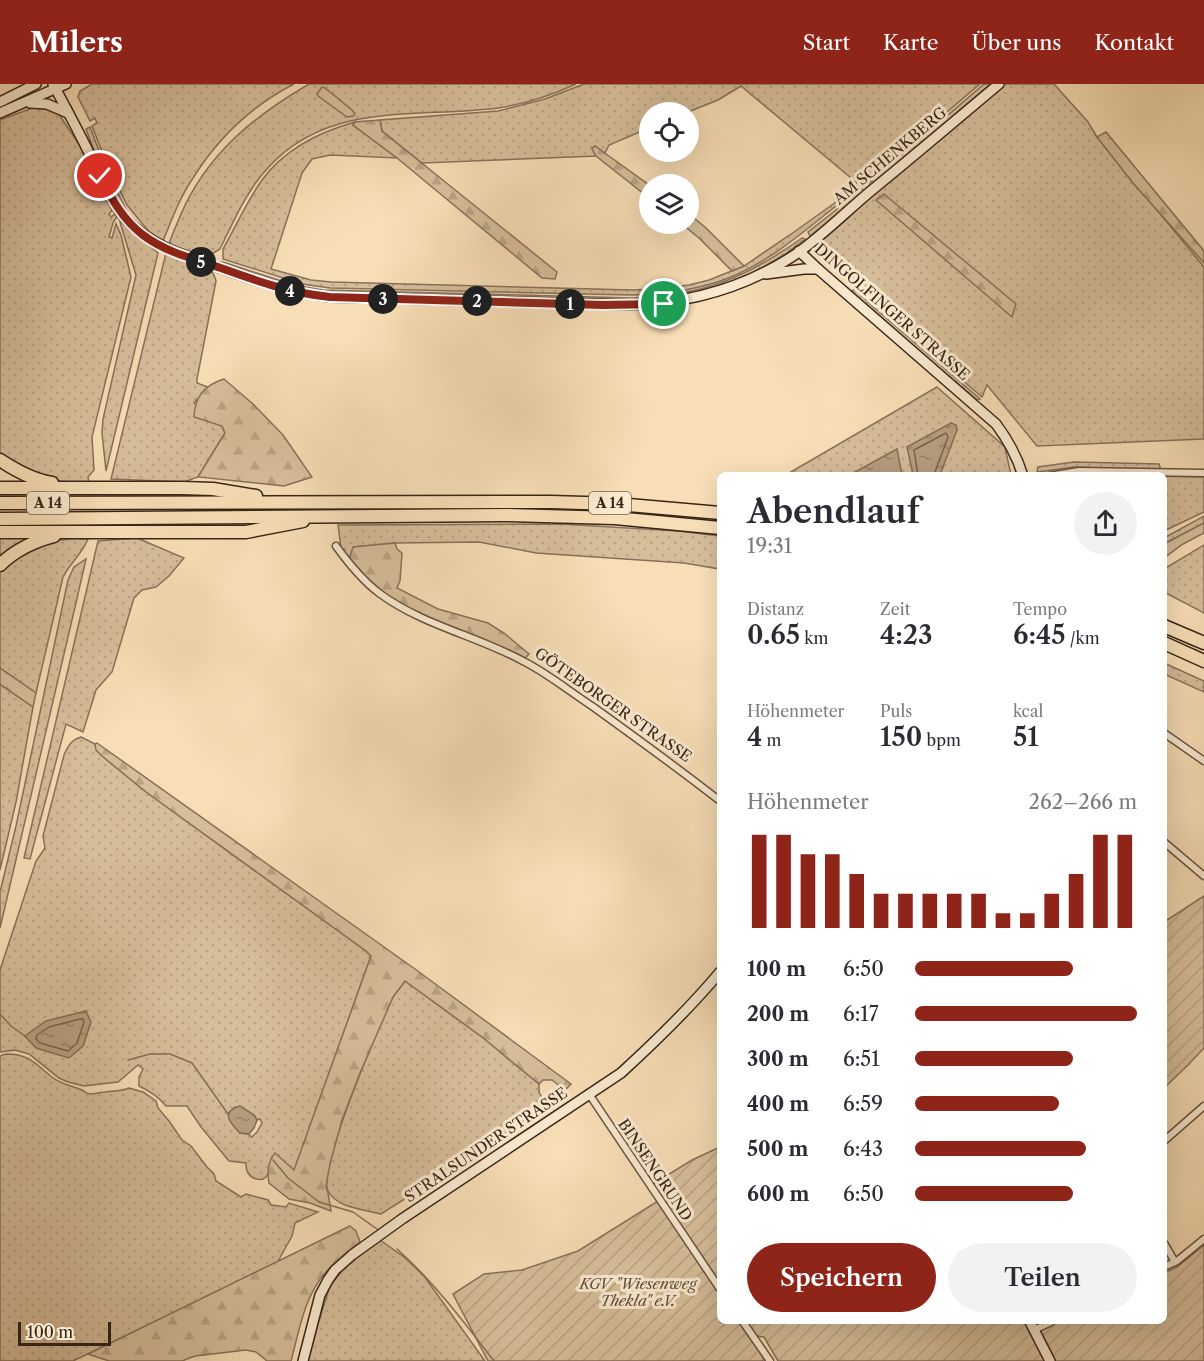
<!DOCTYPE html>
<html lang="de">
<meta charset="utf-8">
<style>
:root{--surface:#fff;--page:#f2f2f3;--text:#2b2b33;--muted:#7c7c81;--accent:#8f2418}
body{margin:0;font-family:"Libre Caslon Text",serif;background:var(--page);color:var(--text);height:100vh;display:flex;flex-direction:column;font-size:22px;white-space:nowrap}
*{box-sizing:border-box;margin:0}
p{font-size:20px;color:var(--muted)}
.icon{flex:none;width:33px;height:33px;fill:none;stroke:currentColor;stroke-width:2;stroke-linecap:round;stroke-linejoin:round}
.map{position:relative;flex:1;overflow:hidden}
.details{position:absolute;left:717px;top:388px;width:450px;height:852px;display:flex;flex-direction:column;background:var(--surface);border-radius:9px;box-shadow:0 6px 24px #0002}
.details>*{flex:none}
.tools{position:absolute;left:639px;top:18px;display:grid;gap:12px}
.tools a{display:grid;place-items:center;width:60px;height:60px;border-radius:50%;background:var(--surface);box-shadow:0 6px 24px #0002;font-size:30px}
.scale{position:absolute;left:18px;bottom:15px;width:93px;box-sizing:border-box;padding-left:6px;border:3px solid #382418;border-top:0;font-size:16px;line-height:21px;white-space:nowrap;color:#382418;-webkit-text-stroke:4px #faead0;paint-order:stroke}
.pin{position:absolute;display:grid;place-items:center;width:51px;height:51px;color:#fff;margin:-26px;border:3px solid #fff;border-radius:50%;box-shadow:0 2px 6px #0007}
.km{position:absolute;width:30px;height:30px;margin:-15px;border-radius:50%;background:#222;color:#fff;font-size:16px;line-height:30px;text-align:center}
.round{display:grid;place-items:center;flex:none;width:63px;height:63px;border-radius:32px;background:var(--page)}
.headline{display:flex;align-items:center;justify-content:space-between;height:102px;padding:0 30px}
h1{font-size:33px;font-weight:600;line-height:45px}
.figures{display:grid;grid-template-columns:repeat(3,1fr);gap:9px;height:102px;padding:6px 30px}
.figures div{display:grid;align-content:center}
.figures b{font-size:26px;font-weight:600}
.figures small{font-size:16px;font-weight:400}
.figures p{font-size:16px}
.chart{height:168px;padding:12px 30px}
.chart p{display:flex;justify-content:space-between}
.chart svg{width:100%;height:108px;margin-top:6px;stroke:var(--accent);stroke-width:6}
.cta{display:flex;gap:12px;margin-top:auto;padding:12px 30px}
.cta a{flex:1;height:69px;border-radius:36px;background:var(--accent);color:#fff;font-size:24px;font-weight:600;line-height:69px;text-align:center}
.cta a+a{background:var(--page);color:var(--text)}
ul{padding:0 30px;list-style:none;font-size:20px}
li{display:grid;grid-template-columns:96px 72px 1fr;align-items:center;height:45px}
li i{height:15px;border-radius:8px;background:var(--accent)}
header{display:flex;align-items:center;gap:36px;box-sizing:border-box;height:84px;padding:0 30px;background:var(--accent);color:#fff}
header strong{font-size:28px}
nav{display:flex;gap:33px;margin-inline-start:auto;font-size:21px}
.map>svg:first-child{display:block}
.grass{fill:url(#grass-dots);stroke:#88715a;stroke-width:1.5;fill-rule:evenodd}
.forest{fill:url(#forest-firs);stroke:#88715a;stroke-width:1.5}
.garden{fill:url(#garden-furrows);stroke:#88715a;stroke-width:1.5}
.water{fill:url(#water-ripples);stroke:#846e56;stroke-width:1.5}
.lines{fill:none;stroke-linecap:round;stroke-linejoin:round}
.shore{stroke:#78624c;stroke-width:1.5}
.stream{stroke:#846e56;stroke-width:1.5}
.street-casing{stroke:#685240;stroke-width:9}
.secondary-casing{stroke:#382418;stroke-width:12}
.highway-casing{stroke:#382418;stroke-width:15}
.street{stroke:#faead0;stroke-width:6}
.secondary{stroke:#faead0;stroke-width:9}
.highway{stroke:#f8deb6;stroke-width:12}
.route-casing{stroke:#fff;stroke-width:12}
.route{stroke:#8f2418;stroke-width:8}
.labels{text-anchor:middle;stroke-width:6;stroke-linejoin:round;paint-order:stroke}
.shield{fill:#faead0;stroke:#725f4f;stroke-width:1.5}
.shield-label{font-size:14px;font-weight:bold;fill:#382418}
.street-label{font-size:15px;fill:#382418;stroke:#faead0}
.park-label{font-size:15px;font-style:italic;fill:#604a39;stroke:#faead0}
</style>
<header>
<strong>Milers</strong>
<nav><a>Start</a><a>Karte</a><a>Über uns</a><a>Kontakt</a></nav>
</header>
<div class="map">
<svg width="1204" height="1277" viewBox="0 0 1204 1277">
<defs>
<pattern id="grass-dots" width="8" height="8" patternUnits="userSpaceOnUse" patternTransform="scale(1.5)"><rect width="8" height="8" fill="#d7be9b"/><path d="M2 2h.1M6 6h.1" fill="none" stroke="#b9a385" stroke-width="1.8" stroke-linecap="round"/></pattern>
<pattern id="forest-firs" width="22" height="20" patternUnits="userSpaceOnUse" patternTransform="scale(1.5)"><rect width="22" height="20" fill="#d7be9b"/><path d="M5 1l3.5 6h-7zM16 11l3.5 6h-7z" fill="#b9a385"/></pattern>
<pattern id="garden-furrows" width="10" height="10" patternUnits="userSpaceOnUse" patternTransform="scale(1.5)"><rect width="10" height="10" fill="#d7be9b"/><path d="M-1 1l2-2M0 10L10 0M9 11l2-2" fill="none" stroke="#b9a385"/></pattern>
<pattern id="water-ripples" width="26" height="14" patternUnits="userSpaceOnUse" patternTransform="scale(1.5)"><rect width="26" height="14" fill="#b79f80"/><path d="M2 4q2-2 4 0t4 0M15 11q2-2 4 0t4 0" fill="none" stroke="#968168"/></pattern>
</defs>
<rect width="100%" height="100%" fill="#f8deb6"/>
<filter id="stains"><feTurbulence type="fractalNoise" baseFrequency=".00333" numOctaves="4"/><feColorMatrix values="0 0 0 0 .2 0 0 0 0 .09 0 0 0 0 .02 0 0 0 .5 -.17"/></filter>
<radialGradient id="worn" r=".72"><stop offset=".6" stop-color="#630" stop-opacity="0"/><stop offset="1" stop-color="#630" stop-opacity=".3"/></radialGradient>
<g class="grass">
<path d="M92,0h202c-41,21 -76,54 -101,94 -13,19 -21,41 -30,63l-13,-8 -23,-28 -19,-38 -16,-41 5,-3 -2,-5 -5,3 -12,-24 2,-6z"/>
<path d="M309,0h267c-24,11 -51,20 -78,24 -86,11 -177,-9 -238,69 -17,22 -28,48 -40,72l-8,5 -23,-3 -20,-7c3,-10 8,-20 12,-30 26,-60 73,-98 128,-130z"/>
<path d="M584,0h396c-51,43 -101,88 -154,130 -30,24 -59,48 -95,63 -31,13 -65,17 -99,18l-302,-7 -28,-4 -79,-25v-10c13,-23 24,-48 39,-69 22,-30 57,-48 93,-58l-2,3 44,33 -67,-3 -18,4 -10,14 -31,96 40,11 20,2 301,8 25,-1 32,-4 20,-5 35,-14 50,-34 42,-30 21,-19 -116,-97 -23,14 -30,12h-38l-1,16 -40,17 -4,8 -10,-7 -3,3 4,7 -174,7 -40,-32 -2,-11 118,-9 47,-12z"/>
<polygon points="984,0 992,0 879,96 810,152 808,148 855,111"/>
<polygon points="1003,0 1054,0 1088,38 1097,53 1204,183 1204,355 1037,362 987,301 982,313 871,218 856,202 822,171 818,161 823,155 871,112"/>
<polygon points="42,22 57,28 60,32 78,59 113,125 109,130 111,133 116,129 117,132 113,139 109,153 112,154 116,140 121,151 131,193 92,353 94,386 88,393 89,399 59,397 47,394 0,372 0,36 35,23"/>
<polygon points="90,43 106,85 126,125 125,126 110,104 102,88 86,45"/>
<polygon points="122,137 158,169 106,387 102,349 103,335 136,191 120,138"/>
<path d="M802,154l3,1 -21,16 -40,23 -50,17 -45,6 -323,-8 -26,-3 -80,-26 1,-2h2l71,23 29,5 309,8c72,-3 112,-19 170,-60z"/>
<path d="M166,169c11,5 40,13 46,19 3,4 3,5 4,9l-19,98v4l11,4 -14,16 28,23 3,7 -27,44 -14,5 -73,-3z"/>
<polygon points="855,204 870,220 980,315 977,316 867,223 852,207"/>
<polygon points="937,303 1005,363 1011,391 784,392"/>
<polygon points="1074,378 1159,380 1161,386 1074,383 1037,388 1038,383"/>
<polygon points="1164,392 1204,393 1204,428 1164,447"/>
<polygon points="1204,432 1204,439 1164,460 1164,454"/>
<polygon points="561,440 678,447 720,452 720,485 684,479 536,469 479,458 395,459 354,463 349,476 341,464 338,441"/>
<polygon points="0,451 44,451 0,478"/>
<path d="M79,454l1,1h8c-6,15 -18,24 -25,38l-27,116 -36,-25v-98l18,-14 35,-15z"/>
<polygon points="137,454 184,474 169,492 156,503 142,506 134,514 112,588 96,606 83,648 66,640 30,775 24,774 98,457"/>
<polygon points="1204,461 1204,529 1164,508 1164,485"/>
<polygon points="86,475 75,523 0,844 0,808 16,742 68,496 74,483"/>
<polygon points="1164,579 1204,597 1204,608 1164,590"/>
<polygon points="0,600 33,623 16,718 0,786"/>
<path d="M81,653l14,7 1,6 6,6 44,36 220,159 5,5 -77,215 -22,-14c-2,6 -2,16 -6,20 -5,5 -14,2 -18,-4 -2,-2 -2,-6 -2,-10l-17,-2 -28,-34 -14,-21h-21c-8,-10 -16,-15 -27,-20v-9l4,-8 -5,-4 -20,17 -34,4 -16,-4 -9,-4 -30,-24 -14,-4 -15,2v-82l36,-109 9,-13 -2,-12 21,-81c4,-9 7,-15 17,-18zM235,1023l19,8 3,5 3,-1 2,4 -5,9 -5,5 -4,-3 -8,-1 -12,-19z"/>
<path d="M405,897l77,56 57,47v8l7,13 -73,51 -92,58c-18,-5 -44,-6 -53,-23 -11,-20 51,-166 64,-192 3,-6 9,-12 13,-18z"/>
<path d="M6,970c24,0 29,10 46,23 10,8 19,8 30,13 6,3 2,3 9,4 5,0 9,-2 14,-2 8,-2 16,0 24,-4l14,4 13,9 2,7 11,13 13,19 9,6 16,21 7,7 2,7 25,16 5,-3 22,6 3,5 15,2 3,-4 29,9 -23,11 -3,13 -15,27 -204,98h-73v-305z"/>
<polygon points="380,1156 404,1173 424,1192 485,1277 308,1277 318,1240 330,1202 346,1182"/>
</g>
<g class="forest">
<polygon points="322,3 325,4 352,26 355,30 353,32 347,33 318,12 317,10"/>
<polygon points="380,36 382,47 557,188 555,195 542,194 397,74 353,41 355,38"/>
<polygon points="1106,48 1204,167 1204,179 1132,98 1097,53"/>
<polygon points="595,62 649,101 649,114 596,72 592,65"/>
<polygon points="884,110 1016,220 1012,233 876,116"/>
<polygon points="689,130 706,144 744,182 732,187 699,154 682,140 688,140"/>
<path d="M224,295l29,25 30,31 29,42 -28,9 -86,-9 27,-44 -3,-7 -28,-9c1,-21 11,-32 30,-38z"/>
<polygon points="1204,439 1204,449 1183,460 1164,474 1164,460"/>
<polygon points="395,459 397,465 402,469 400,497 397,504 438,525 488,539 504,549 529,570 525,574 479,553 425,533 400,521 369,499 349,476 353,463"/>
<polygon points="0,584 36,609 33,623 0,600"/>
<path d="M97,659l318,226 156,115 -6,6 -13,-10h-9l-4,4 -57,-47 -77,-56 -12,16 -33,76 -18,47 -12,44 -4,22 2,7 3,18 -21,-8 -21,-4 -20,-16c-2,-9 -1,-22 6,-30l19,17 77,-214 -5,-5 -220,-159 -44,-36 -6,-6 -1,-6z"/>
<path d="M350,1142l6,5 4,11c-12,10 -25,20 -35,31 -21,24 -26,59 -34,88h-24l-11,-9 -10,-2 -51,6 -13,5h-73l-21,-7z"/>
</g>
<g class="garden">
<polygon points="1204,812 1204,964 1188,981 1164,1004 1164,838"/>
<polygon points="720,1063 720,1202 653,1100 692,1076"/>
<polygon points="658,1117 720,1205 720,1238 1026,1238 1045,1277 778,1277 764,1253 753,1252 764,1276 761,1277 488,1277 453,1210 484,1190 522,1186 578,1167"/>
<polygon points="1204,1161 1204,1277 1052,1277 1037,1247 1058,1238 1164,1238 1164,1189 1177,1183"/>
</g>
<g class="water">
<polygon points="951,339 956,341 957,346 940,391 913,391 907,363"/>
<polygon points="897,365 902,391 853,391 855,388"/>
<polygon points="86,927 91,938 83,962 69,974 36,964 25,952 46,937"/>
<path d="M240,1022l14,9 3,5 -3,8 -5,6 -9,-1c-10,-10 -20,-21 0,-27z"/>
</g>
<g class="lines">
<g class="shore">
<polyline points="918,392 914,366 946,349 948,353 935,388 934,392"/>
<polygon points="80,935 83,935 84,938 77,959 68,967 40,959 36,955 37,951 49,943"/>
</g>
<g class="stream">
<polyline points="0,930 11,942 25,952"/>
<polyline points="128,976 150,970 170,970 192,979 228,1030"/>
<polyline points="273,1076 288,1094 319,1118 353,1128 377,1145"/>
<path d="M397,1165c37,33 67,73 97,112"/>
</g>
<defs>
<g id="street">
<polyline points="1049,392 1079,387 1204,389"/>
<path d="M336,462c13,18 26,34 43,47 43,32 98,43 144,68 24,12 46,30 69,45 43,31 86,62 128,95"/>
<polyline points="1164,649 1204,677"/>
<polyline points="1164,758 1204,792"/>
<polyline points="589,1010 720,1205"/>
<polyline points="1164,1057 1204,1022"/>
<polyline points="1164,1159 1175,1178"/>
<polyline points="1164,1183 1177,1177 1204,1155"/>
<polyline points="743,1238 770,1277"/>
<polyline points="1034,1246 1051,1238"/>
</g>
<g id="secondary">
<path d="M53,0c13,24 26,48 38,73 10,20 19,43 33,60 27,31 67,41 105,54 35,12 64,22 101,26l301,8c61,-2 117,-18 168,-53 26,-19 49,-42 73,-62 43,-35 85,-71 127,-106"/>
<polyline points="0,18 36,0"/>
<polyline points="30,19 47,20 68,29"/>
<polyline points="0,29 66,0"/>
<path d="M799,167l19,18 178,155c12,16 21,32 27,52"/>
<polyline points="766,190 804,185 818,185"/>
<polyline points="1030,1238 1050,1277"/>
<path d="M303,1277l17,-66 8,-15 7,-10 17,-15 50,-36 219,-146c35,-32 69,-65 99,-101"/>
</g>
<g id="highway">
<path d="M0,376c15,10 33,20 52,23"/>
<polyline points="0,404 182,404 213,405 256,412"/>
<polyline points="0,419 551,418 617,420 720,429"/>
<polyline points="0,435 507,431 615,434 720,444"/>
<polyline points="0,448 246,448 303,437"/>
<path d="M0,481c14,-14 35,-24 54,-29"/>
<polyline points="1164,542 1204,559"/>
<polyline points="1164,559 1204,577"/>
</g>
</defs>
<use href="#street" class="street-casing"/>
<use href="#secondary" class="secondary-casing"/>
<use href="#highway" class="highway-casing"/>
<use href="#street" class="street"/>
<use href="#secondary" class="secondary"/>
<use href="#highway" class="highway"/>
</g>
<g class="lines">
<defs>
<path id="route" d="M100,92c11,22 23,44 43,59 21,16 47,23 72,31 39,14 74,27 115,31l273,8 61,-1"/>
</defs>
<use href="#route" class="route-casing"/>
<use href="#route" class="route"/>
</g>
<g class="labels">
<g class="shield">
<rect x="27" y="408" width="42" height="22" rx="4.5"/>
<rect x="589" y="408" width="42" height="22" rx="4.5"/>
</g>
<g class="shield-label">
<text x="48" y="424">A 14</text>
<text x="610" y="424">A 14</text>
</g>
<g class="street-label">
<text transform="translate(890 72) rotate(-40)" y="5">AM SCHENKBERG</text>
<text transform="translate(892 228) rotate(41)" y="5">DINGOLFINGER STRASSE</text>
<text transform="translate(613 621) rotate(35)" y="5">GÖTEBORGER STRASSE</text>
<text transform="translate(486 1061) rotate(-34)" y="5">STRALSUNDER STRASSE</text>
<text transform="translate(655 1086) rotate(56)" y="5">BINSENGRUND</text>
</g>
<g class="park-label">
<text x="638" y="1205">KGV "Wiesenweg<tspan x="638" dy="17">Thekla" e.V.</tspan></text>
</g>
</g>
<rect width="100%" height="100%" filter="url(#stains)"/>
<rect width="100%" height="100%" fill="url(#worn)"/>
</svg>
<div class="tools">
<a><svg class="icon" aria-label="locate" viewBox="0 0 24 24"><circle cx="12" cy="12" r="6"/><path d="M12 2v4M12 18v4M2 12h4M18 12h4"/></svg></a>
<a><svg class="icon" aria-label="layers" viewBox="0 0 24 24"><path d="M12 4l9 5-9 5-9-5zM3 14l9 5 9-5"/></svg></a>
</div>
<div class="scale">100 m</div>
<div class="pin" style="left:664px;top:220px;background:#1e9e55"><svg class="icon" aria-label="arrive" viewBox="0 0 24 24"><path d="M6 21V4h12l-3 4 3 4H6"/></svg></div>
<div class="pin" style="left:100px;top:92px;background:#d93025"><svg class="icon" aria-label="check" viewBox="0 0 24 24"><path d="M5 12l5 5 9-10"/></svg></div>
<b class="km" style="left:570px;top:220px">1</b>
<b class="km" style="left:477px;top:217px">2</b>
<b class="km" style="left:383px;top:215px">3</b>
<b class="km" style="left:290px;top:207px">4</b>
<b class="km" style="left:201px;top:178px">5</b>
<section class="details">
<div class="headline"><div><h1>Abendlauf</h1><p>19:31</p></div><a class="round"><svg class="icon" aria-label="share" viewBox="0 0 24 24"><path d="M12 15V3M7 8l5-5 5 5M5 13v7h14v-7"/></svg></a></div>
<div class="figures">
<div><p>Distanz</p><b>0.65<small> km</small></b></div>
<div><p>Zeit</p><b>4:23</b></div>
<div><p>Tempo</p><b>6:45<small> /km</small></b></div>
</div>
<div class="figures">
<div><p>Höhenmeter</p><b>4<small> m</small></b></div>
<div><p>Puls</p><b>150<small> bpm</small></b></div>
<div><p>kcal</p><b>51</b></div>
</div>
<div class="chart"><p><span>Höhenmeter</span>262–266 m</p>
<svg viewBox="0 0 160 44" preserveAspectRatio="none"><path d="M5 44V6M15 44V6M25 44V14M35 44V14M45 44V22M55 44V30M65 44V30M75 44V30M85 44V30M95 44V30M105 44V38M115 44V38M125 44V30M135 44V22M145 44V6M155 44V6"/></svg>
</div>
<ul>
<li><b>100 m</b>6:50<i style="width:71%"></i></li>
<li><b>200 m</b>6:17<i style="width:100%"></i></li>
<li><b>300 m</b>6:51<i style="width:71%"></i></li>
<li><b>400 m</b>6:59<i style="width:65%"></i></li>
<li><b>500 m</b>6:43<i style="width:77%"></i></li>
<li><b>600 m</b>6:50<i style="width:71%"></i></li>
</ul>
<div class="cta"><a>Speichern</a><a>Teilen</a></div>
</section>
</div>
